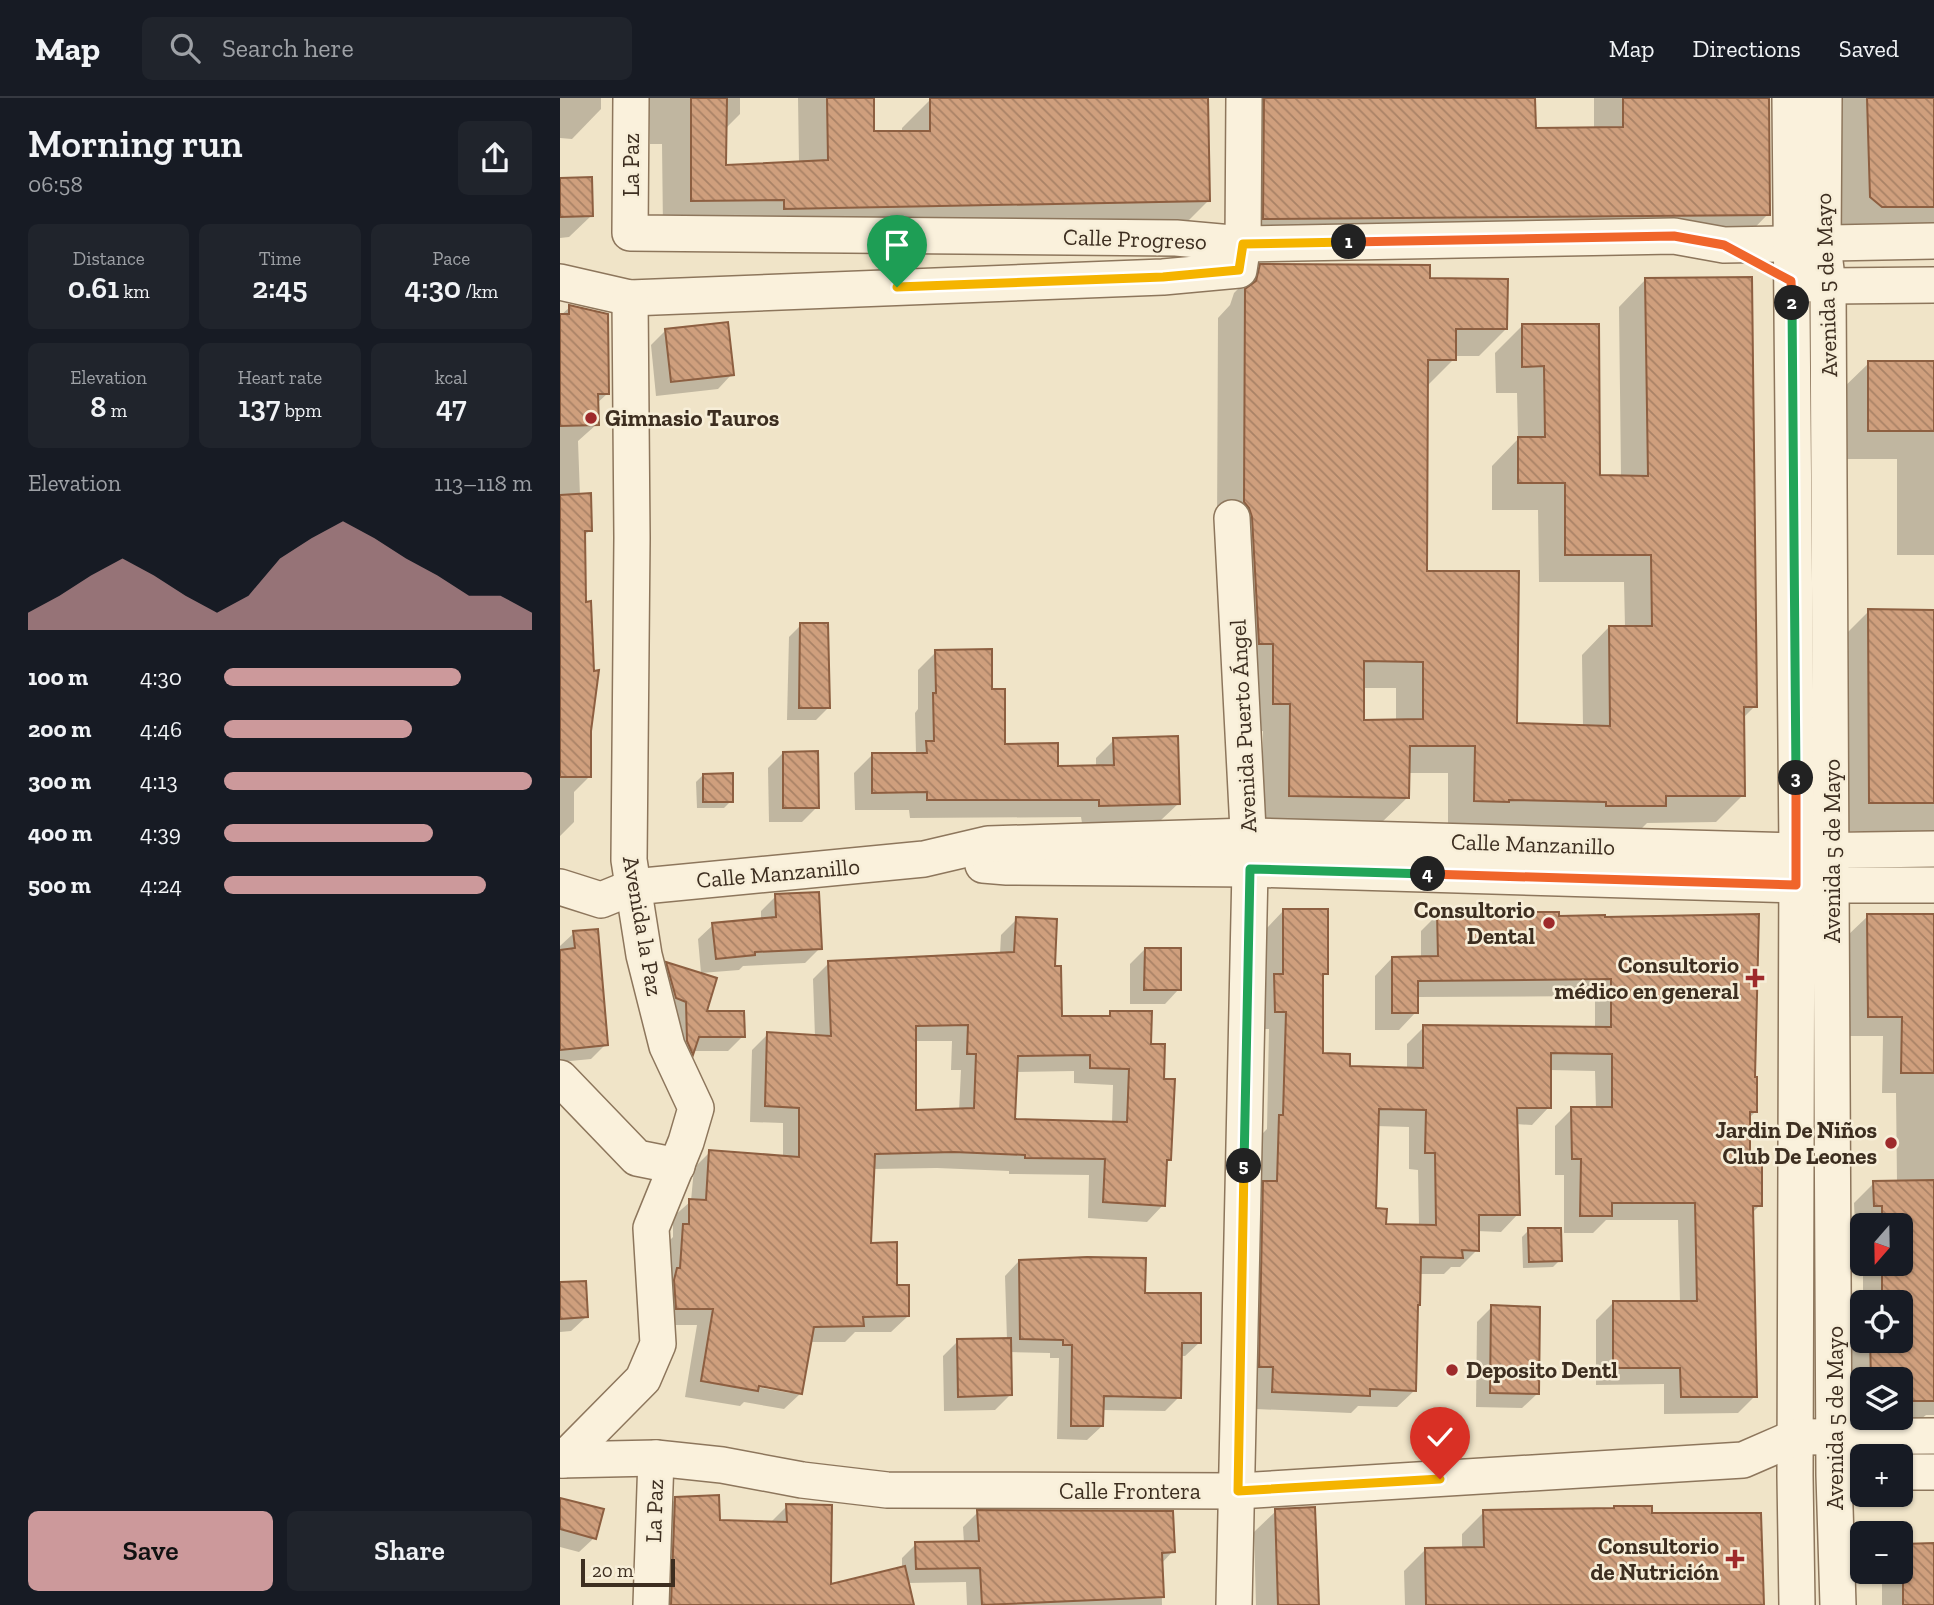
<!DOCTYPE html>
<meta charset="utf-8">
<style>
:root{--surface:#171b24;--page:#20242c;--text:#f1f3f6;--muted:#9ea1a6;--line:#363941;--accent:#cc999b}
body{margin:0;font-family:"Zilla Slab",serif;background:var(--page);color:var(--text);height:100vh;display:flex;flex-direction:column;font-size:26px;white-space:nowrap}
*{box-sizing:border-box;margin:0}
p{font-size:23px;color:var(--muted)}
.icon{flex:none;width:38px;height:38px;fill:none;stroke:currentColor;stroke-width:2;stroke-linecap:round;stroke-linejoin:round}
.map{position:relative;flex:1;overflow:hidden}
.details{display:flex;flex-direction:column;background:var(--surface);width:560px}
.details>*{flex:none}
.needle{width:46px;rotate:200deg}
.fabs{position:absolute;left:1290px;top:1115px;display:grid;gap:14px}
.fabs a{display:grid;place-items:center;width:63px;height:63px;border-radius:10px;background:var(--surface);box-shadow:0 2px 5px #0004;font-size:35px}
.scale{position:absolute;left:21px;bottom:18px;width:94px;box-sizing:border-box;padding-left:7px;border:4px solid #3d2e20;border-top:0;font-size:19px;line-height:24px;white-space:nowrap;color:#3d2e20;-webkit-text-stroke:5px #f7eed8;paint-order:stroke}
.pin{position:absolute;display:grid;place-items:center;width:60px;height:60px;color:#fff;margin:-72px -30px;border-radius:50% 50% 50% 0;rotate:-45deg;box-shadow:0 0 7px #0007}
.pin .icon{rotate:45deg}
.km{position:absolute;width:35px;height:35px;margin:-18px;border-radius:50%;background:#222;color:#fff;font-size:19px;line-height:35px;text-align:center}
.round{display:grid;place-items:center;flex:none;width:74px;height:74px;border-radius:10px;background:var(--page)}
.head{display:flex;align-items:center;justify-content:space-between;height:119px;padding:0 28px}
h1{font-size:38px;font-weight:600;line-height:52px}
.figures{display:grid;grid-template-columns:repeat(3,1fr);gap:10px;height:119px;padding:7px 28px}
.figures div{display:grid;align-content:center;border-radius:10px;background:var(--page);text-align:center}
.figures b{font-size:30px;font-weight:600}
.figures small{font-size:19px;font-weight:400}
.figures p{font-size:19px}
.chart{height:196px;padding:14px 28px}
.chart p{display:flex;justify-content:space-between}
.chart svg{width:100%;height:126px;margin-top:7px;fill:var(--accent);opacity:.7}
.primary-button{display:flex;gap:14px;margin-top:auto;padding:14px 28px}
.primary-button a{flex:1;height:80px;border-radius:10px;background:var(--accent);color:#111;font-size:28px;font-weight:600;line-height:80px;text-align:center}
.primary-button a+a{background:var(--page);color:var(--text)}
ul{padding:0 28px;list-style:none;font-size:23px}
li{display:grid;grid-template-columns:112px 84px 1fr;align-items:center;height:52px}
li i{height:18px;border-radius:9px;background:var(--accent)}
header{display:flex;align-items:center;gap:42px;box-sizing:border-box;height:98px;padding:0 35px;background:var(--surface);border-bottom:2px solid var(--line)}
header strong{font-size:33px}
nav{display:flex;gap:38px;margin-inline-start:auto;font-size:24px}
.search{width:490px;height:63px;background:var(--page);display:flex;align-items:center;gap:18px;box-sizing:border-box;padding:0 24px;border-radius:10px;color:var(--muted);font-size:26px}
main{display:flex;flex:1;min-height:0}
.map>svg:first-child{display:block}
.shadow{fill:#0003;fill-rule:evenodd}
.building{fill:url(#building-back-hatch);stroke:#8d5f41;stroke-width:2;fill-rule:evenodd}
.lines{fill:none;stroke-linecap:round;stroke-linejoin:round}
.street-casing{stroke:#8d765c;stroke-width:38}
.street{stroke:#faf1dc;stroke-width:35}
.split-1-casing{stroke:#fff;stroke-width:14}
.split-2-casing{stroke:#fff;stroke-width:14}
.split-3-casing{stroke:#fff;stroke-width:14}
.split-4-casing{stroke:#fff;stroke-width:14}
.split-5-casing{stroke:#fff;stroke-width:14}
.split-6-casing{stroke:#fff;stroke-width:14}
.split-1{stroke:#f5b400;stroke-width:9}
.split-2{stroke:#f0652b;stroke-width:9}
.split-3{stroke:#22a559;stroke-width:9}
.split-4{stroke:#f0652b;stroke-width:9}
.split-5{stroke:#22a559;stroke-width:9}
.split-6{stroke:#f5b400;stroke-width:9}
.poi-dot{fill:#9e2a2b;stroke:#f7eed8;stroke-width:2.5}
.labels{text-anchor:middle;stroke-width:5;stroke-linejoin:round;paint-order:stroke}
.street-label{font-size:23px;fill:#3d2e20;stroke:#f7eed8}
.poi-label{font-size:23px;font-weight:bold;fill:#3d2e20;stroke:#f7eed8;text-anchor:end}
</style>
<header>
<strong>Map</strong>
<div class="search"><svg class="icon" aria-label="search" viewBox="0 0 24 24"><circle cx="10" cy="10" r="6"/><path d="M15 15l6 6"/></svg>Search here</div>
<nav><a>Map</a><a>Directions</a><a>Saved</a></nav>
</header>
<main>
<section class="details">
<div class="head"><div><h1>Morning run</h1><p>06:58</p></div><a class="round"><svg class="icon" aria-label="share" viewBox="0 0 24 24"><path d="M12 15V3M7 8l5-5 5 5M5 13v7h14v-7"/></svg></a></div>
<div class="figures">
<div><p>Distance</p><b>0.61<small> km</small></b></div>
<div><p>Time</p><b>2:45</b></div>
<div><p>Pace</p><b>4:30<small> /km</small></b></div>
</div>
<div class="figures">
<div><p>Elevation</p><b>8<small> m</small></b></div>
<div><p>Heart rate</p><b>137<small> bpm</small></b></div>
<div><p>kcal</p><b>47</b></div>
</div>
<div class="chart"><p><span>Elevation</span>113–118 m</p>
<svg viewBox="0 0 160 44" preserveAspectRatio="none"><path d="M0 44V38L10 32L20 25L30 19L40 25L50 32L60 38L70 32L80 19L90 12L100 6L110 12L120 19L130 25L140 32L150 32L160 38V44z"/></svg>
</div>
<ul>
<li><b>100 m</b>4:30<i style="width:77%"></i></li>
<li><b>200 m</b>4:46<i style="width:61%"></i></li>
<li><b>300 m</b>4:13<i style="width:100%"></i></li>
<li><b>400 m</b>4:39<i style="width:68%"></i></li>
<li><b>500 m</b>4:24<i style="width:85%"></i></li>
</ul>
<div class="primary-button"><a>Save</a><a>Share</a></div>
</section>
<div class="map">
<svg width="1374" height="1507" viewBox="0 0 1374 1507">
<defs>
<pattern id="building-back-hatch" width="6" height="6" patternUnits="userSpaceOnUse" patternTransform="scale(1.75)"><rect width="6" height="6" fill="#cf9f7d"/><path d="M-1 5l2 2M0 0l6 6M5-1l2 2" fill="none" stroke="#a98266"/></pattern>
</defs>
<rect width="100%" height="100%" fill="#f0e4c8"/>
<g class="shadow">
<polygon points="0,0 41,0 41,11 12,41 0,40"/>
<polygon points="89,0 180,0 180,16 165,31 165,69 239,65 238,0 313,0 312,34 342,35 342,30 371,1 646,0 649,102 620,131 103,131 102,46 90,46"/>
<polygon points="671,0 974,0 974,32 1034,31 1034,0 1207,0 1208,116 1179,146 675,149"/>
<polygon points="1277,0 1374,0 1374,137 1281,128"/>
<polygon points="0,82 32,117 9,139 0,140"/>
<path d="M701,168l167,13 78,50 -27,27h-25v3l-28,28 -1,186 90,152 68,2 -1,-72 27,-28h16l-1,-45h-85l-1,-72h-46v-44l26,-27 -1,-46h-21l-1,-40 27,-27h75l1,151h23l-2,-170 27,-28 109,427 -12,12v77l-27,27 -69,1 -9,9 -190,-5v-54h-40v24l-28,27 -118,-1 1,-92h-17l-29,-201 1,-212 12,-13 4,-12zM803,590h33v33h-34z"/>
<polygon points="10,209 47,296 36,306 37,326 18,343 20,398 30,432 23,439 30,678 14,694 14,724 0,738 0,218"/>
<polygon points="106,232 172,276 158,291 96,298 91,247"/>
<polygon points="1309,265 1374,265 1374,457 1337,457 1337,361 1280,361 1280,293"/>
<polygon points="1309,513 1374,513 1374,733 1281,733 1280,542"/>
<polygon points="241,527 268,610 256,622 227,622 229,539"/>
<polygon points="376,554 430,593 443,647 496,670 536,669 536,660 554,642 619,705 600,723 522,725 521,719 350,720 349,712 295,712 294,675 312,657 356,655 355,615 358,611 358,572"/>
<polygon points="223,655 257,709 242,724 209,724 208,670"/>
<polygon points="143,677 171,703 164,710 137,710 136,684"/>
<polygon points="216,798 260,850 245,865 183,868 179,872 141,875 138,841 153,827 201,822 201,813"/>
<path d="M724,812l42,63 -4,5 -1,77 27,13 59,1v-25l17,-17 171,2v-33l-179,1v15l-17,18h-24v-54l17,-18h29v-27l17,-17 120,3 195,162 2,33 -7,7 1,47 11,39 -9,9 4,182 -17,17 -74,1v-30l-68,1v-65l17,-17h67l-2,-83h-72l-13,13h-29v-58h-9v-49l17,-17h24l-1,-38 -45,-1 -1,37 -17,18 -16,-1 2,90 -17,18 -24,-1v19l-17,17h-9l-7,7h-25l-3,32 -1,84 -18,17 -39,-1 -7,7 -95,-4v-26h-13l4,-183 14,-15 1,-51 5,-5 2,-100h-11v-36l8,-9 1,-56zM816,1028l33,1v42l9,1 1,56h-34l-11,-16z"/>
<path d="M1308,818h66v499h-8l-6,5 -68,1 -2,-97 12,-12v28h38v-38h-37v-38h37v-39h-45l-1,-22 20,-20 23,-1 -1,-89h-14l1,-57h-34l-2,-100zM1302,1281h38v39h-38z"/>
<path d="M457,821l36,48 7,51h46l5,-5 38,32 13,35 7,80 -4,3 -2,42 -16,17 -59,-4 1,-43 -80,-1v-3l-72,-3 -64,1 -4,75 26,43 13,29 -17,16h-36l-10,10h-36l-8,51 -17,16 -40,-7 -4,4 -55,-9 12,-72h-37l7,-82 6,-6v-20l18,-16 3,-33 16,-16 73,5v-34l-33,-1 2,-72 16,-16 47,3 -2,-58 16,-16 171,-9 1,-19zM354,943h38l-1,29h10l-2,41 -45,1zM514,973v12l39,2 -1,38 -99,-2 3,-49zM190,1285l40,7v3l-40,-7z"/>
<polygon points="14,835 46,946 31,961 0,964 0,848"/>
<polygon points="585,851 619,891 605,906 570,906 570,866"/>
<polygon points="107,866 145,915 183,938 168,953 133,953 118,970 93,880"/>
<polygon points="969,1132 1000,1162 993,1169 963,1170 962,1139"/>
<polygon points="459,1163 584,1197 640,1244 625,1258 620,1258 619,1299 605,1313 542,1312 542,1328 527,1342 497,1341 499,1260 490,1260 490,1255 449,1254 450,1297 435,1312 384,1313 383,1258 398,1243 447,1242 445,1178"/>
<polygon points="0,1186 26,1219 11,1233 0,1234"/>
<polygon points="932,1209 977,1296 962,1310 916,1309 917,1224"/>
<polygon points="0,1401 34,1440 19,1454 0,1449"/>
<polygon points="116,1401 158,1424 210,1425 227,1408 269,1488 342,1470 342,1460 356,1446 404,1445 403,1429 418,1414 613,1453 601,1466 602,1507 407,1507 406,1484 347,1485 352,1507 92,1507 96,1420"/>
<polygon points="716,1413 757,1507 696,1507 694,1434"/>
<polygon points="924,1414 1090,1417 1202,1507 845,1507 844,1473 866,1451 902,1451 902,1436"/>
<polygon points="1343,1447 1374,1447 1374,1507 1322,1507 1322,1474 1340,1474 1340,1450"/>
</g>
<g class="building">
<polygon points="131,0 167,0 166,67 268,62 267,0 314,0 314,33 370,33 370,0 648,0 650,103 224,111 224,102 131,103"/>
<polygon points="704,0 975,0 976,30 1063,29 1063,0 1209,0 1210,117 703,121"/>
<polygon points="1307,0 1374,0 1374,109 1322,109 1310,99"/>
<polygon points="32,79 33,118 0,119 0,80"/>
<path d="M700,166l170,1v13l78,1 -1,50h-51v31h-28l-1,211h92l-2,152 93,3 -1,-100h43l-1,-71h-86v-72h-47v-46h27l-1,-71 -22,1v-43h77l1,151 48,1 -3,-198 107,-1 5,430h-13l1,89h-79v10h-60v-4l-97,-2v2l-35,-1 1,-55h-65l-1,52 -120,-2 1,-92h-17v-60h-14l-7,-127 -3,-9 -5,-6 1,-213 11,-8zM804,563l59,1v57l-59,1z"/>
<polygon points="9,207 48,216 49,296 38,296 39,327 0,328 0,216 9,216"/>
<polygon points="168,224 174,277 111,284 105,231"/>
<rect x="1308" y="263" width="66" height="70"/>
<polygon points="31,395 32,433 25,433 26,504 31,503 34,573 39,572 31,633 31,679 0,679 0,397"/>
<polygon points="1308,511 1374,512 1374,705 1309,705"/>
<polygon points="240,525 268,525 270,610 239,610"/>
<polygon points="432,551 432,591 445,591 445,646 498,645 498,668 554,667 553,640 618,638 620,706 539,708 539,702 367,702 367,694 312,695 312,655 367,655 366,643 374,643 373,595 376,595 375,552"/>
<polygon points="258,653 259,710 223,710 223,654"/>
<polygon points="173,675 173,704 143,704 143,676"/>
<polygon points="259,794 262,851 195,854 195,857 156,861 152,825 216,819 215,796"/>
<path d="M723,811h45v65h-5v79l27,1v12l73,2v-43l188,2v-48l-193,2v32h-26v-56l46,-1 -1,-44h122v4l46,-1v2l154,-3 -4,163h2v35h-7v53h12v41h-9l4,191h-76l-1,-29h-67v-67h84l-2,-98h-83v13h-32l1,-57h-9l-1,-52h41v-53l-61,-1v55h-34l3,107h-41v36l-17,-1 1,8 -42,-1 -1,48h-2l-2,86 -46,-2v7l-98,-4 1,-25h-14l4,-186h14l2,-66h4l3,-103h-11l-1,-38h9zM819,1011l47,1 -1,43h10l1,72 -50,-1 1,-15 -11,-1z"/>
<polygon points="1307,816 1374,816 1374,975 1341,975 1342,919 1308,919"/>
<path d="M456,819l41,2 -2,47h6l1,50h48v-5h42l-1,33h14l-1,35h11l-4,81h-4l-2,46 -62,-4 2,-43 -80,-1v-3l-71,-3 -79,2 -4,89 26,-1v43h12v31l-46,1 1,9 -50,1 -12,67 -43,-8 -1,5 -57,-10 12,-72h-37l-2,-29 3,-12h3l3,-44h6v-25l17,1 3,-50 90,7v-49l-34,-2 2,-74 64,4 -3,-75 186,-9zM408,927l-1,29h9l-2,54 -58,2v-84zM530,957v13l39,1 -2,53 -112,-3 3,-63z"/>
<polygon points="38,831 48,947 0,952 0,852 15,850 13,833"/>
<polygon points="585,850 621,850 621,892 584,892"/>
<polygon points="106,864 157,880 147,913 184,913 185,939 139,939 133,957 127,943 126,904 116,900"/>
<polygon points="1374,1082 1374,1303 1340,1303 1340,1281 1311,1281 1310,1242 1340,1242 1340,1204 1322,1204 1322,1166 1340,1166 1340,1127 1322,1127 1322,1108 1314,1108 1313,1083"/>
<polygon points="968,1130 1001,1130 1002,1163 969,1164"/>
<polygon points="527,1159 586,1160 585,1195 641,1195 641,1245 622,1245 621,1300 544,1298 543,1328 511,1328 512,1247 503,1247 503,1242 460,1241 459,1162"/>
<polygon points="26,1183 28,1219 0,1221 0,1184"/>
<polygon points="931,1207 980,1209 979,1296 930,1295"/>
<polygon points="451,1240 452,1297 398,1299 397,1241"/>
<polygon points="159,1397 160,1422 227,1424 226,1406 272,1407 271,1486 345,1468 354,1507 111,1507 115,1399"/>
<polygon points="0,1400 44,1411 36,1441 0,1431"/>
<polygon points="1054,1408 1092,1408 1092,1415 1201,1415 1204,1507 866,1507 865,1450 924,1449 923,1412 1054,1410"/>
<polygon points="755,1409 759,1507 718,1507 715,1411"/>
<polygon points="417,1412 613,1413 615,1454 602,1455 604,1499 422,1507 420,1470 356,1471 355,1444 419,1443"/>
<polygon points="1374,1445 1374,1507 1343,1507 1343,1446"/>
</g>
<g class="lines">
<defs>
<g id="street">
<polyline points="71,0 70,135 616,140 683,146 1114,138 1164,147 1374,143"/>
<polyline points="1230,0 1237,753 1235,1378 1237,1507"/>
<polyline points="1264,0 1263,147 1268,188 1274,1377 1278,1507"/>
<polyline points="0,184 70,200 603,179 679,172 683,146 684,0"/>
<polyline points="1245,185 1268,188 1374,187"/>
<polyline points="672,420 690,771 674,1507"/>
<polyline points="423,767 447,769 690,771 1236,787 1374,787"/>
<polyline points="0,789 41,802 73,789 364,761 428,746 689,738 1237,753 1374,751"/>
<polyline points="0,980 77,1060 117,1068"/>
<polyline points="0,1362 96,1360 162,1367 242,1382 327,1392 678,1393 1183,1362 1236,1339 1374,1338"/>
<polyline points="3,1362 83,1281 98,1246 91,1130 126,1044 136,1010 107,948 84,857 69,762 72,440 70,200"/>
<polyline points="1340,1374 1374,1374"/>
<polyline points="91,1507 96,1360"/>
</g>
</defs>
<use href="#street" class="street-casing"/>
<use href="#street" class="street"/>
</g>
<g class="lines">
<defs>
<polyline id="split-1" points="337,189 603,179 679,172 683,146 789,144"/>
<polyline id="split-2" points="789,144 1114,138 1164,147 1231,183 1232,205"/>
<polyline id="split-3" points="1232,205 1236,680"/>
<polyline id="split-4" points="868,776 1236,787 1236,680"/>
<polyline id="split-5" points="684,1068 690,771 868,776"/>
<polyline id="split-6" points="684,1068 678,1393 880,1381"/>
</defs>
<use href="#split-1" class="split-1-casing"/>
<use href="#split-2" class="split-2-casing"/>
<use href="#split-3" class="split-3-casing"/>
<use href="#split-4" class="split-4-casing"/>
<use href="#split-5" class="split-5-casing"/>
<use href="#split-6" class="split-6-casing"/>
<use href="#split-1" class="split-1"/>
<use href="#split-2" class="split-2"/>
<use href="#split-3" class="split-3"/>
<use href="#split-4" class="split-4"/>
<use href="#split-5" class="split-5"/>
<use href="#split-6" class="split-6"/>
</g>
<g class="poi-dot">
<circle cx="31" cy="320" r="7"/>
<circle cx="989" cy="825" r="7"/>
<path d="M1191.5 869.5h7v7h7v7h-7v7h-7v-7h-7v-7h7z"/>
<circle cx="1331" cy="1045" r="7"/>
<circle cx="892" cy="1272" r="7"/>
<path d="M1171.5 1450.5h7v7h7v7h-7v7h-7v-7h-7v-7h7z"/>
</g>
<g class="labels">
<g class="street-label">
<text transform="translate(71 67) rotate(-90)" y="8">La Paz</text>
<text transform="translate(575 141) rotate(2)" y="8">Calle Progreso</text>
<text transform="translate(1266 187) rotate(-92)" y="8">Avenida 5 de Mayo</text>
<text transform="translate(683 628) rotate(-93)" y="8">Avenida Puerto Ángel</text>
<text transform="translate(973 746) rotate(2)" y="8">Calle Manzanillo</text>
<text transform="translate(1272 753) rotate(-90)" y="8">Avenida 5 de Mayo</text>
<text transform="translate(218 775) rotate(-5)" y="8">Calle Manzanillo</text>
<text transform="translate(83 828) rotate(80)" y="8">Avenida la Paz</text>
<text transform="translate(1275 1320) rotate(-90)" y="8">Avenida 5 de Mayo</text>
<text x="570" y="1401">Calle Frontera</text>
<text transform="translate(94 1413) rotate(-88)" y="8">La Paz</text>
</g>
<g class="poi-label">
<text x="45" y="328" text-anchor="start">Gimnasio Tauros</text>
<text x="975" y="820">Consultorio<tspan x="975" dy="26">Dental</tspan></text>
<text x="1179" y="875">Consultorio<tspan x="1179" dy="26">médico en general</tspan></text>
<text x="1317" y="1040">Jardin De Niños<tspan x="1317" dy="26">Club De Leones</tspan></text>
<text x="906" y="1280" text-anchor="start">Deposito Dentl</text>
<text x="1159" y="1456">Consultorio<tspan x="1159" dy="26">de Nutrición</tspan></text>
</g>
</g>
</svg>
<div class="fabs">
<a><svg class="needle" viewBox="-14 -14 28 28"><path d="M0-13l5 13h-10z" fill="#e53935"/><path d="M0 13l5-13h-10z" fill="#9ea1a6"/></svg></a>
<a><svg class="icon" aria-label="locate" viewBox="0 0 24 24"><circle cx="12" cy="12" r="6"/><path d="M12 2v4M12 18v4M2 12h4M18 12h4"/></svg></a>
<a><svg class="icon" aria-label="layers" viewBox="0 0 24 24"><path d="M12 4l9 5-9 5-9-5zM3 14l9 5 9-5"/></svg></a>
<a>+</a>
<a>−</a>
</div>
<div class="scale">20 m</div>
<div class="pin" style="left:337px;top:189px;background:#1e9e55"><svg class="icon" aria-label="arrive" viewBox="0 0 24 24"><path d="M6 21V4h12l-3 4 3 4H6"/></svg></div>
<div class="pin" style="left:880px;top:1381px;background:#d93025"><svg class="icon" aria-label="check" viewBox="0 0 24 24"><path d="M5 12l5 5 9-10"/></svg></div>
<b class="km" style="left:789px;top:144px">1</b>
<b class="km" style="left:1232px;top:205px">2</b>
<b class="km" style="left:1236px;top:680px">3</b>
<b class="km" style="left:868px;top:776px">4</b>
<b class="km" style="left:684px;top:1068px">5</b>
</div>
</main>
